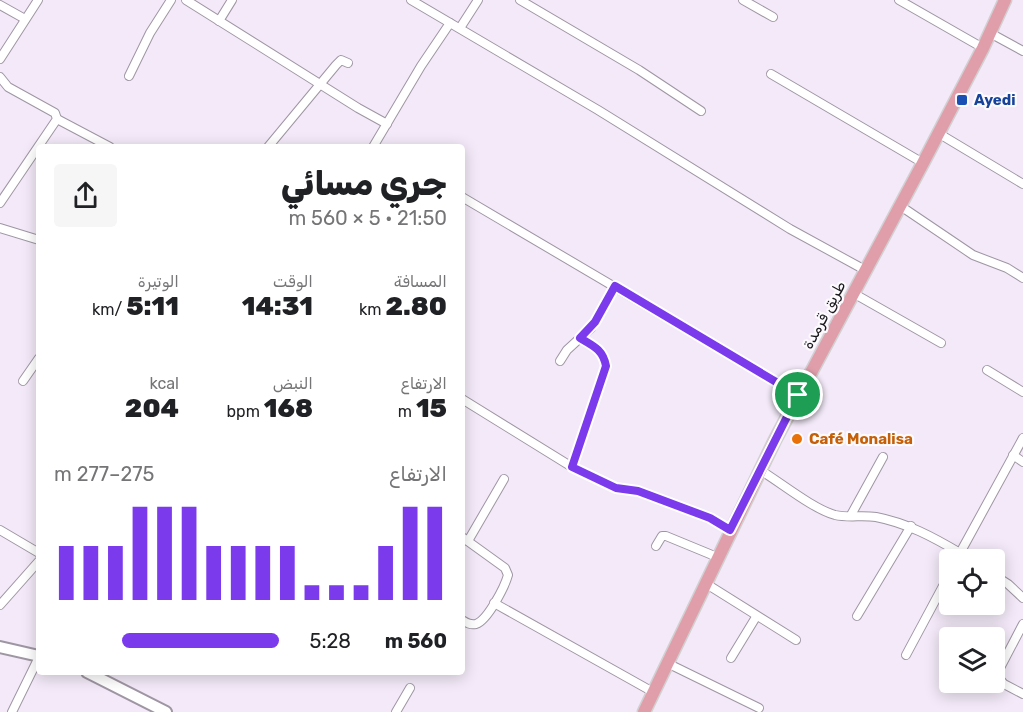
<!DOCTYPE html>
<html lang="ar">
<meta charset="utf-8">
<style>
:root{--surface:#fff;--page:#f6f6f6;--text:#202124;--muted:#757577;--accent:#7c3aed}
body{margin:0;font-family:Rubik,Cairo,sans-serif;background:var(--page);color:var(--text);direction:rtl;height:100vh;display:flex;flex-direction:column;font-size:22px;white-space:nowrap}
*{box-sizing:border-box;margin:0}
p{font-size:20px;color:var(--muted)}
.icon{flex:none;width:33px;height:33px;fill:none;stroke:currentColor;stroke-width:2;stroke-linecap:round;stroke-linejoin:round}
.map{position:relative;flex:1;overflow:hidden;direction:ltr}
.side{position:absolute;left:36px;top:144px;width:429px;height:531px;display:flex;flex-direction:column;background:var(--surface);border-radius:6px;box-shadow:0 3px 15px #0003;direction:rtl}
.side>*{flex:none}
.fabs{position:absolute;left:939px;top:549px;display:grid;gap:12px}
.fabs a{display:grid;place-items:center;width:66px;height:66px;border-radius:6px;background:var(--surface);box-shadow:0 3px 15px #0003;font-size:30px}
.pin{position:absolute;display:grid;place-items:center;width:51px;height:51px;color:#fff;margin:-26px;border:3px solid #fff;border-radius:50%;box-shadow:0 2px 6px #0007}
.round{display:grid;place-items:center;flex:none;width:63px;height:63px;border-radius:6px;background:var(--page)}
.headline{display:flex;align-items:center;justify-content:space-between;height:102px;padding:0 18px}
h1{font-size:33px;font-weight:800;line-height:45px}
.stats{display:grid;grid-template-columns:repeat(3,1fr);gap:9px;height:102px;padding:6px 18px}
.stats div{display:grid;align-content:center}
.stats b{font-size:26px;font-weight:800}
.stats small{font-size:16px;font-weight:400}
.stats p{font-size:16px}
.chart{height:168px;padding:12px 18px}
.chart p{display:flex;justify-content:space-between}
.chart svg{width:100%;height:108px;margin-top:6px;stroke:var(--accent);stroke-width:6}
ul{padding:0 18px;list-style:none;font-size:20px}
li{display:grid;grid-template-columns:96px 72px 1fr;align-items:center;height:45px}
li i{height:15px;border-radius:8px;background:var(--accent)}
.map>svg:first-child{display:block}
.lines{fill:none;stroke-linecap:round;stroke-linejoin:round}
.street-casing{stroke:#9f96a3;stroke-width:10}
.secondary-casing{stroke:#9f96a3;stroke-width:14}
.primary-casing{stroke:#d1d0d1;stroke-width:15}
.street{stroke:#fff;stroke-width:8}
.secondary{stroke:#fff;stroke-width:10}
.primary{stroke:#e09eab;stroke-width:12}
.route-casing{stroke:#fff;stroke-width:12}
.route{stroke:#7c3aed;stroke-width:8}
.transit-dot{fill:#1a4fb4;stroke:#fcfafd;stroke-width:2}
.food-dot{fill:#e8710a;stroke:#fcfafd;stroke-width:2}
.labels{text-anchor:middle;stroke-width:4.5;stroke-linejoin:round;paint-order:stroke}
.transit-label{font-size:15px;font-weight:bold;fill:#164399;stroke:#fcfafd;text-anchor:start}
.street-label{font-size:15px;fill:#19161b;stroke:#fcfafd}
.food-label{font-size:15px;font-weight:bold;fill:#c56008;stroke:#fcfafd;text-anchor:start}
</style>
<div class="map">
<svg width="1023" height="712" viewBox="0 0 1023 712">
<rect width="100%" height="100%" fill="#f3e9f8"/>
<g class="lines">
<defs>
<g id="street">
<polyline points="186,0 358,108 387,124"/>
<polyline points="411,0 598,110 790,229 865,270"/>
<polyline points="520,0 639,70 701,111"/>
<polyline points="743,0 773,17"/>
<polyline points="899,0 983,48"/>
<polyline points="0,5 25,19"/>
<polyline points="219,21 232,0"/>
<polyline points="460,28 478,0"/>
<polyline points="990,33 1023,51"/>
<polyline points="0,59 38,0"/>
<polyline points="771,74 923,163"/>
<polyline points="129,76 150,33 171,0"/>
<polyline points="0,77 8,87 55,113 57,119 0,203"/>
<polyline points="57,119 110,147"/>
<polyline points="938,133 1023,184"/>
<polyline points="268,147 336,65 341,60 348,63"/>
<polyline points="373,147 421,66 450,23"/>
<polyline points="462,197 798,395"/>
<polyline points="899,205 973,255 1007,268 1023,278"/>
<polyline points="0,228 39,240"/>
<polyline points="853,293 941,343"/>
<polyline points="560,361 567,350 591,328 615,286"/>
<polyline points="987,370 1023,392"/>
<polyline points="23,381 39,358"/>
<polyline points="462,399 572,467 616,488 638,491 710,518 730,530"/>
<polyline points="1013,455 1023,462"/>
<path d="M572,467l34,-101c-3,-16 -12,-20 -26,-28"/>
<path d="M760,470c20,12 53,39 75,45 13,3 27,0 41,2 31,6 57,20 84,36l63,-115"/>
<polyline points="851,515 883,457"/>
<polyline points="0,530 39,553"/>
<path d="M462,537l43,31 3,7c-3,11 -20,45 -32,49 -6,1 -9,-1 -14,-4"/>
<polyline points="468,541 504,479"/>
<polyline points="656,546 662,536 666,536 717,557"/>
<polyline points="956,560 960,553 971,560"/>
<polyline points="994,575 1008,584 1023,598"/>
<polyline points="705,583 796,640"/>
<polyline points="494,603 653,692"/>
<polyline points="0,605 39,561"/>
<polyline points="857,616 911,526"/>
<polyline points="1023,624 1000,668 998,677 1004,684 1023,694"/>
<polyline points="906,655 950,573"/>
<polyline points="731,658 756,617"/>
<polyline points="667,663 759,708"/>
<polyline points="12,712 39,657"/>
<polyline points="396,712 410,688"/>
</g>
<g id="secondary">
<polyline points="0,647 39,656"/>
<polyline points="87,672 166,712"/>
</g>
<polyline id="primary" points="644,712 775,440 923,163 983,48 1005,0"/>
</defs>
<use href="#street" class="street-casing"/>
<use href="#secondary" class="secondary-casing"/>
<use href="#primary" class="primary-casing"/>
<use href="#street" class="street"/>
<use href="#secondary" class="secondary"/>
<use href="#primary" class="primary"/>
</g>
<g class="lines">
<defs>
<path id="route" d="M615,286l183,109 -68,135 -20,-12 -72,-27 -22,-3 -44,-21 34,-101c-3,-16 -12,-20 -26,-28l15,-16z"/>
</defs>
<use href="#route" class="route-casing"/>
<use href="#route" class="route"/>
</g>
<rect class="transit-dot" x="956" y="94" width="12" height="12" rx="3"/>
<circle class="food-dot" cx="797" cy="439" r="6"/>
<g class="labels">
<g class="transit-label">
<text x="974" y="105">Ayedi</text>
</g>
<g class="street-label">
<text transform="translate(824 315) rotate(-62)" y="5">طريق قرمدة</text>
</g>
<g class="food-label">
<text x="809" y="444">Café Monalisa</text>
</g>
</g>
</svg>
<div class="fabs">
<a><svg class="icon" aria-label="locate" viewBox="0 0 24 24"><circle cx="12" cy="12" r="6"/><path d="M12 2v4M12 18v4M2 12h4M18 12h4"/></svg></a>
<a><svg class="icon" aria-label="layers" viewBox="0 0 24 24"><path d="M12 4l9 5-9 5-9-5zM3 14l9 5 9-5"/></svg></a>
</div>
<div class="pin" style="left:798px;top:395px;background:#1e9e55"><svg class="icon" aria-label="arrive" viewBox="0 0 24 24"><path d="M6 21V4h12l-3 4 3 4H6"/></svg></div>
<section class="side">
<div class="headline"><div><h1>جري مسائي</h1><p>21:50 · 5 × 560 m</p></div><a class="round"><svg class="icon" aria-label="share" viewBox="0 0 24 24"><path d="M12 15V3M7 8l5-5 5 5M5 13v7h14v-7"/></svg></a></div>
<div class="stats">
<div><p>المسافة</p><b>2.80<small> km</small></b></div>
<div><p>الوقت</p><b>14:31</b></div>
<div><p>الوتيرة</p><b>5:11<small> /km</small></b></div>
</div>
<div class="stats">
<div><p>الارتفاع</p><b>15<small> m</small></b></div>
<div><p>النبض</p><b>168<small> bpm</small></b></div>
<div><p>kcal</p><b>204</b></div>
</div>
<div class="chart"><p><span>الارتفاع</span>275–277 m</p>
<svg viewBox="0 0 160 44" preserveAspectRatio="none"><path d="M5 44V22M15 44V22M25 44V22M35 44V6M45 44V6M55 44V6M65 44V22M75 44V22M85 44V22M95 44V22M105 44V38M115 44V38M125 44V38M135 44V22M145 44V6M155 44V6"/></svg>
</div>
<ul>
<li><b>560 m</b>5:28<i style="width:70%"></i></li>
</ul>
</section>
</div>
